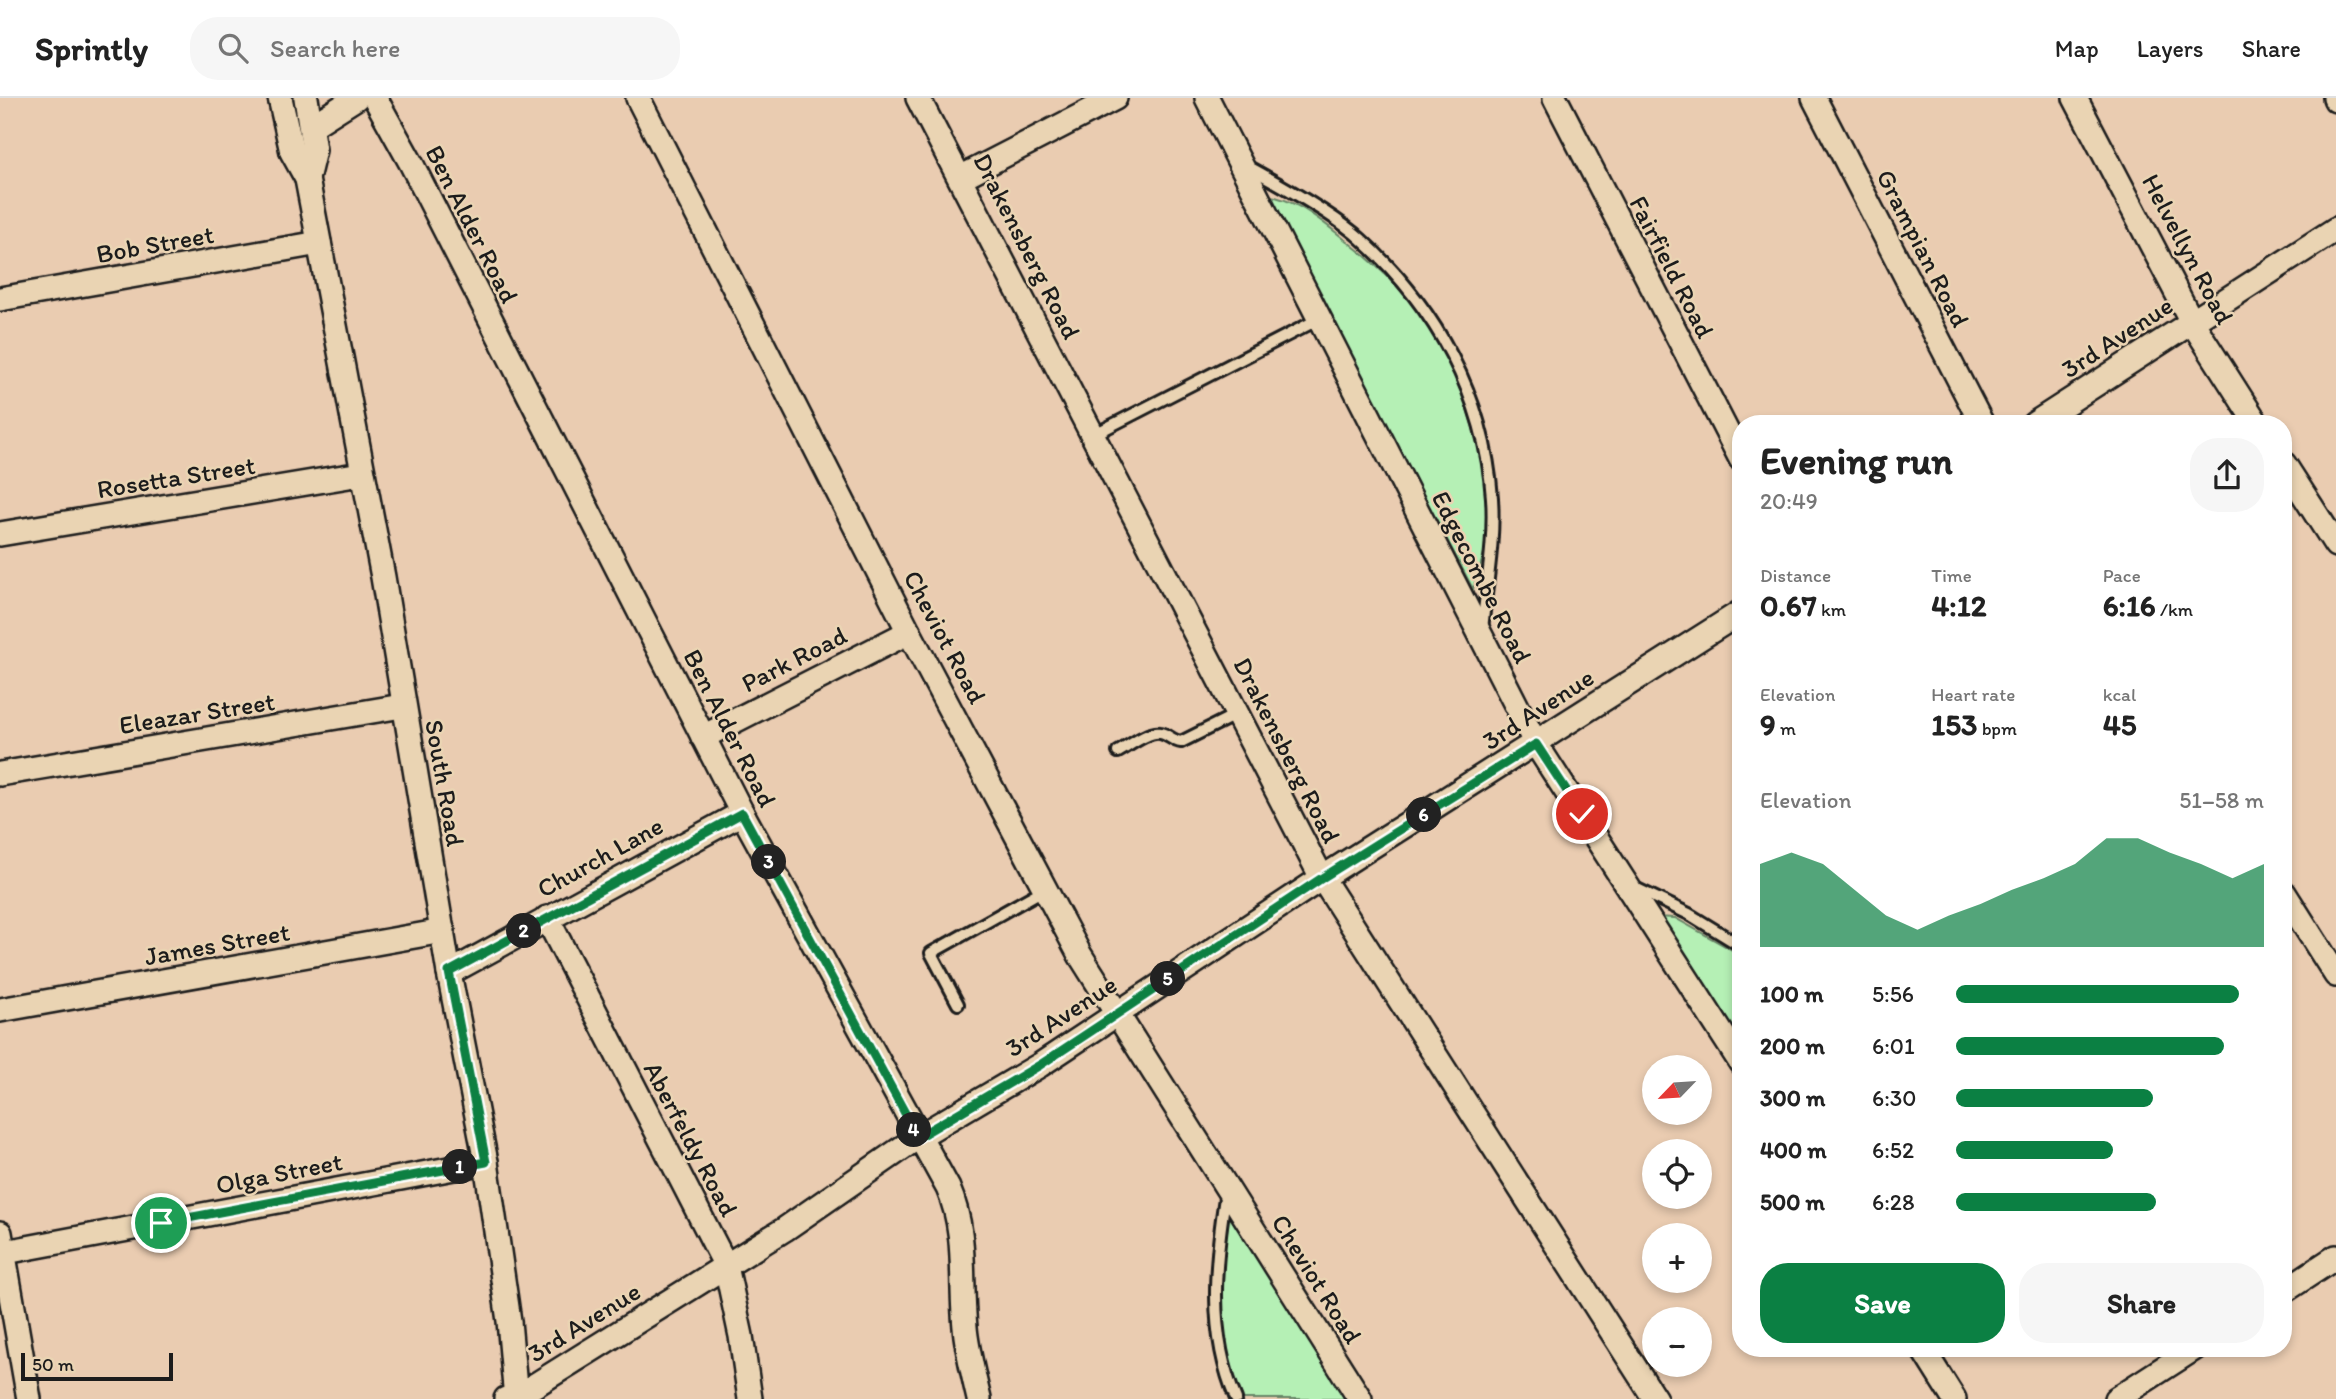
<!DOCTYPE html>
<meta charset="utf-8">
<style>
:root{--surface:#fff;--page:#f6f6f6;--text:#222;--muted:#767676;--line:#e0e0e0;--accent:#0b8043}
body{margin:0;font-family:Itim,sans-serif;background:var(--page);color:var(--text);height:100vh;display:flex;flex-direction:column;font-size:26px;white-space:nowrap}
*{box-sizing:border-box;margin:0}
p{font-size:23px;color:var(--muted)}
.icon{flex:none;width:38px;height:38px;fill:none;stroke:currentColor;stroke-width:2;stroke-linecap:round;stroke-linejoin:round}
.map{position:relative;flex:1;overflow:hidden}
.sheet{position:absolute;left:1732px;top:317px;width:560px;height:942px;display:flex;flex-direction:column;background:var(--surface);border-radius:28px;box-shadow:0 4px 10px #0003}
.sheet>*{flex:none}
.needle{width:46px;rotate:245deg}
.buttons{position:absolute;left:1642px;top:957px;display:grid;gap:14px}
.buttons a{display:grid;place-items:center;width:70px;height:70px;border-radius:50%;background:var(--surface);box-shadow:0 4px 10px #0003;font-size:35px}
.scale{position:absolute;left:21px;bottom:18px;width:152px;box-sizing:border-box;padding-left:7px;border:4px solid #1c1c1c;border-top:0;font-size:19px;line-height:24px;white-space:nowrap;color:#1c1c1c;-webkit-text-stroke:5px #ead4b3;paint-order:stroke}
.pin{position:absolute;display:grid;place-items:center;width:60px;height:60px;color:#fff;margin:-30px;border:4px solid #fff;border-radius:50%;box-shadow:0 2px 7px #0007}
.km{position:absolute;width:35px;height:35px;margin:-18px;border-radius:50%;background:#222;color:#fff;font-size:19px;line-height:35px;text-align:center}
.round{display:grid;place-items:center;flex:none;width:74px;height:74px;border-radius:28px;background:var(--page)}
.overview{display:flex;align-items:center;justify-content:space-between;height:119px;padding:0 28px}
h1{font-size:38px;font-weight:700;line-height:52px}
.stats{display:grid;grid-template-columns:repeat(3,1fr);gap:10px;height:119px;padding:7px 28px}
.stats div{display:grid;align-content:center}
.stats b{font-size:30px;font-weight:700}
.stats small{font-size:19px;font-weight:400}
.stats p{font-size:19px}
.chart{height:196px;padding:14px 28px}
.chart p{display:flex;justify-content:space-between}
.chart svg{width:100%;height:126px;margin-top:7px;fill:var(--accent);opacity:.7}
.cta{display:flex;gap:14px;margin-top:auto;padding:14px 28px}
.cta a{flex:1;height:80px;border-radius:28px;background:var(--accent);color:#fff;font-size:28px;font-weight:700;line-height:80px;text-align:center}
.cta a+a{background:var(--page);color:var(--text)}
ul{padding:0 28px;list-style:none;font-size:23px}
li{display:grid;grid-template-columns:112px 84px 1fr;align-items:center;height:52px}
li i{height:18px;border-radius:9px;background:var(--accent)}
header{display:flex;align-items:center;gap:42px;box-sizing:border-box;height:98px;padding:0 35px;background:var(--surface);border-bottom:2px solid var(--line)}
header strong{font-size:33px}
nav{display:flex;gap:38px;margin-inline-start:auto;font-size:24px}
.search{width:490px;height:63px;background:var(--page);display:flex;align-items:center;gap:18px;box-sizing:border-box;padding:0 24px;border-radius:28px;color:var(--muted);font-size:26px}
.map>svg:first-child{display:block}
.green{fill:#b5f0b5;stroke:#688668;stroke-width:2}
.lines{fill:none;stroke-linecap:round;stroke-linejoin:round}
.lane-casing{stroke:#1c1c1c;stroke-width:16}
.street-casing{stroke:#1c1c1c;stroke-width:28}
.lane{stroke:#ead4b3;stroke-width:10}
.street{stroke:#ead4b3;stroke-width:23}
.route-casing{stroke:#fff;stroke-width:14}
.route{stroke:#0b8043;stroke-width:9}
.labels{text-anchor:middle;stroke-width:5;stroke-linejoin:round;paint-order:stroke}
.street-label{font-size:26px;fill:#1c1c1c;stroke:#ead4b3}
</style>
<header>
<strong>Sprintly</strong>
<div class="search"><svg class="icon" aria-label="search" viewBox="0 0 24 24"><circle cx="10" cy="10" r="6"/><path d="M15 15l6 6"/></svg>Search here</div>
<nav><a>Map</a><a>Layers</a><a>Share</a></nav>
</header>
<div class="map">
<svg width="2336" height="1301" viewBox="0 0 2336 1301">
<rect width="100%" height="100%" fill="#eaccb1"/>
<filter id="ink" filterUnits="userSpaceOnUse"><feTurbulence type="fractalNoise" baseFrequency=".0143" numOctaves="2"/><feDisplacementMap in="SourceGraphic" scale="14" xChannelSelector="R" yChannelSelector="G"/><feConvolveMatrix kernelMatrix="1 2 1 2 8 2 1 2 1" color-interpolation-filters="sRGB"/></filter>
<g filter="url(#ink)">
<g class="green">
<path d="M1265,97c31,4 54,24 78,43 31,24 63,54 85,87 35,56 65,146 59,213 -2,17 -9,34 -14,51z"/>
<polygon points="1656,819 1675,820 1741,857 1741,950"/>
<polygon points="1230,1112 1350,1301 1239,1301 1224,1262 1216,1213"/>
</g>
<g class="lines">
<defs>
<g id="lane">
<path d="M1245,67c33,18 89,49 116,74 75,68 124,158 131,259 3,43 -6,89 -10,132"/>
<polyline points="1093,337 1319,221"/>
<path d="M1118,654c11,-6 30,-21 42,-19 8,1 12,8 21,9l56,-28"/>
<polyline points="1633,789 1689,816 1741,848"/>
<polyline points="958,906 931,855 1045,791"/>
<path d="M1226,1093c-11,70 -19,141 10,208"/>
</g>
<g id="street">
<polyline points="280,0 292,54 307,81 383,479 449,875 486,1064 509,1223 516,1301"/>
<polyline points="306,0 314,52 307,81"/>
<path d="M375,0l36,65 331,650 206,375c21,48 11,97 18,148 3,21 8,42 13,63"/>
<polyline points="638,0 909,534 1080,857 1360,1301"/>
<polyline points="918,0 1322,780 1655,1301"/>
<polyline points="1207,0 1536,646 1741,965"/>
<polyline points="1555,0 1741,361"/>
<polyline points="1814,0 1982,326"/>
<polyline points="2075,0 2192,224 2257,326"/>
<polyline points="2335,0 2336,2"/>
<polyline points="312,28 356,0"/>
<polyline points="960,80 1115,0"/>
<polyline points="0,201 319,145"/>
<polyline points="2034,326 2336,131"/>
<polyline points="2284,366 2336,447"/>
<polyline points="0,436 361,376"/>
<polyline points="703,639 909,534"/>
<polyline points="0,676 402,608"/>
<polyline points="2284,795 2336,877"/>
<polyline points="547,820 726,1168 741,1238 750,1301"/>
<polyline points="449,875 742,715"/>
<polyline points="0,912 443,833"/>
<polyline points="0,1135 29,1301"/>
<polyline points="0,1155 486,1064"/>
<polyline points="2284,1193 2336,1159"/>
<polyline points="1922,1250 1954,1301"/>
<polyline points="506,1301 516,1299 785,1131 918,1039 1040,967 1322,780 1741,514"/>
<polyline points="2116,1301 2195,1250"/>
</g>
</defs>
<use href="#lane" class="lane-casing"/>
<use href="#street" class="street-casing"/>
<use href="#lane" class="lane"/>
<use href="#street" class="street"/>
</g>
</g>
<g class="lines" filter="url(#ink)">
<defs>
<polyline id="route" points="161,1125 486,1064 449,874 742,715 918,1039 1040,967 1322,780 1536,646 1582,716"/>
</defs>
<use href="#route" class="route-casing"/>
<use href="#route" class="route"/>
</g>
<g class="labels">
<g class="street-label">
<text transform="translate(472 126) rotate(63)" y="9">Ben Alder Road</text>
<text transform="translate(155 146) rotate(-10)" y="9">Bob Street</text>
<text transform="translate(1027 148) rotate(63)" y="9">Drakensberg Road</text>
<text transform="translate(1923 150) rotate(63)" y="9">Grampian Road</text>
<text transform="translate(2188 151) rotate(62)" y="9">Helvellyn Road</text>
<text transform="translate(1672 169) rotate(63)" y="9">Fairfield Road</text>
<text transform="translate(2117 239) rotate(-33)" y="9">3rd Avenue</text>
<text transform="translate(176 379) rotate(-9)" y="9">Rosetta Street</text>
<text transform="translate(1482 479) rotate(63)" y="9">Edgecombe Road</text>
<text transform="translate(945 539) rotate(62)" y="9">Cheviot Road</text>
<text transform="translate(794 561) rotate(-27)" y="9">Park Road</text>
<text transform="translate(1538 611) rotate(-33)" y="9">3rd Avenue</text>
<text transform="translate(197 615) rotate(-9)" y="9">Eleazar Street</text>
<text transform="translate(730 630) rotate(63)" y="9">Ben Alder Road</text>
<text transform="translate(1287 652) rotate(63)" y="9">Drakensberg Road</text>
<text transform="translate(445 685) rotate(80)" y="9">South Road</text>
<text transform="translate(600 759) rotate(-29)" y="9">Church Lane</text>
<text transform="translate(217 846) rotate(-10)" y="9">James Street</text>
<text transform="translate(1061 918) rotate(-33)" y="9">3rd Avenue</text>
<text transform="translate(691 1041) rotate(62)" y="9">Aberfeldy Road</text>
<text transform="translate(279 1075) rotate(-11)" y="9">Olga Street</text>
<text transform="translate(1317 1181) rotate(58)" y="9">Cheviot Road</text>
<text transform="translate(584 1224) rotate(-32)" y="9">3rd Avenue</text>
</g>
</g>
</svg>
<div class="buttons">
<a><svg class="needle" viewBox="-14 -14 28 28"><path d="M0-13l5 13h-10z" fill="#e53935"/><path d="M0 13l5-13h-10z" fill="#767676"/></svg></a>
<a><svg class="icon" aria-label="locate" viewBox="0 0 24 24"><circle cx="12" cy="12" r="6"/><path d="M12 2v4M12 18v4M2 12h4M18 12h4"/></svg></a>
<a>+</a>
<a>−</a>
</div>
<div class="scale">50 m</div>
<div class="pin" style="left:161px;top:1125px;background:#1e9e55"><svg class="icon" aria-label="arrive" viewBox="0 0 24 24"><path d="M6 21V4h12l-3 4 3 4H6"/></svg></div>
<div class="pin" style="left:1582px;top:716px;background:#d93025"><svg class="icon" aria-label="check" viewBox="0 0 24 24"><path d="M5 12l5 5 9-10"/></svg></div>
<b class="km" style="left:460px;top:1069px">1</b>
<b class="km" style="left:524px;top:833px">2</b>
<b class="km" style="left:769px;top:764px">3</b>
<b class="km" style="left:914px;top:1032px">4</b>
<b class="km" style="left:1168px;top:881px">5</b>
<b class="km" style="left:1424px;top:717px">6</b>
<section class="sheet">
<div class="overview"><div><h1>Evening run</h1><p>20:49</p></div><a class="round"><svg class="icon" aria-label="share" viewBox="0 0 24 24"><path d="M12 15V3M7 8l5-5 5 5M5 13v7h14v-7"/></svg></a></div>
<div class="stats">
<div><p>Distance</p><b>0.67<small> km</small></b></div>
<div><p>Time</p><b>4:12</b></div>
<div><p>Pace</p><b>6:16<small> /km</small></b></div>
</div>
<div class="stats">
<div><p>Elevation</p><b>9<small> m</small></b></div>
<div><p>Heart rate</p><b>153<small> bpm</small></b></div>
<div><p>kcal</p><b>45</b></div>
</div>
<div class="chart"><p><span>Elevation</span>51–58 m</p>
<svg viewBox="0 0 160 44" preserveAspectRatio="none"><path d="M0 44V15L10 11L20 15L30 24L40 33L50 38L60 33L70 29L80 24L90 20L100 15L110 6L120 6L130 11L140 15L150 20L160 15V44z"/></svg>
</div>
<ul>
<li><b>100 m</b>5:56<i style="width:92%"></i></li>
<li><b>200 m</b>6:01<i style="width:87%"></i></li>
<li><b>300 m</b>6:30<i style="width:64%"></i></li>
<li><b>400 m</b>6:52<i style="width:51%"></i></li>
<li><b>500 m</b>6:28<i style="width:65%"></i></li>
</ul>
<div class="cta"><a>Save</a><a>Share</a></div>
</section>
</div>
